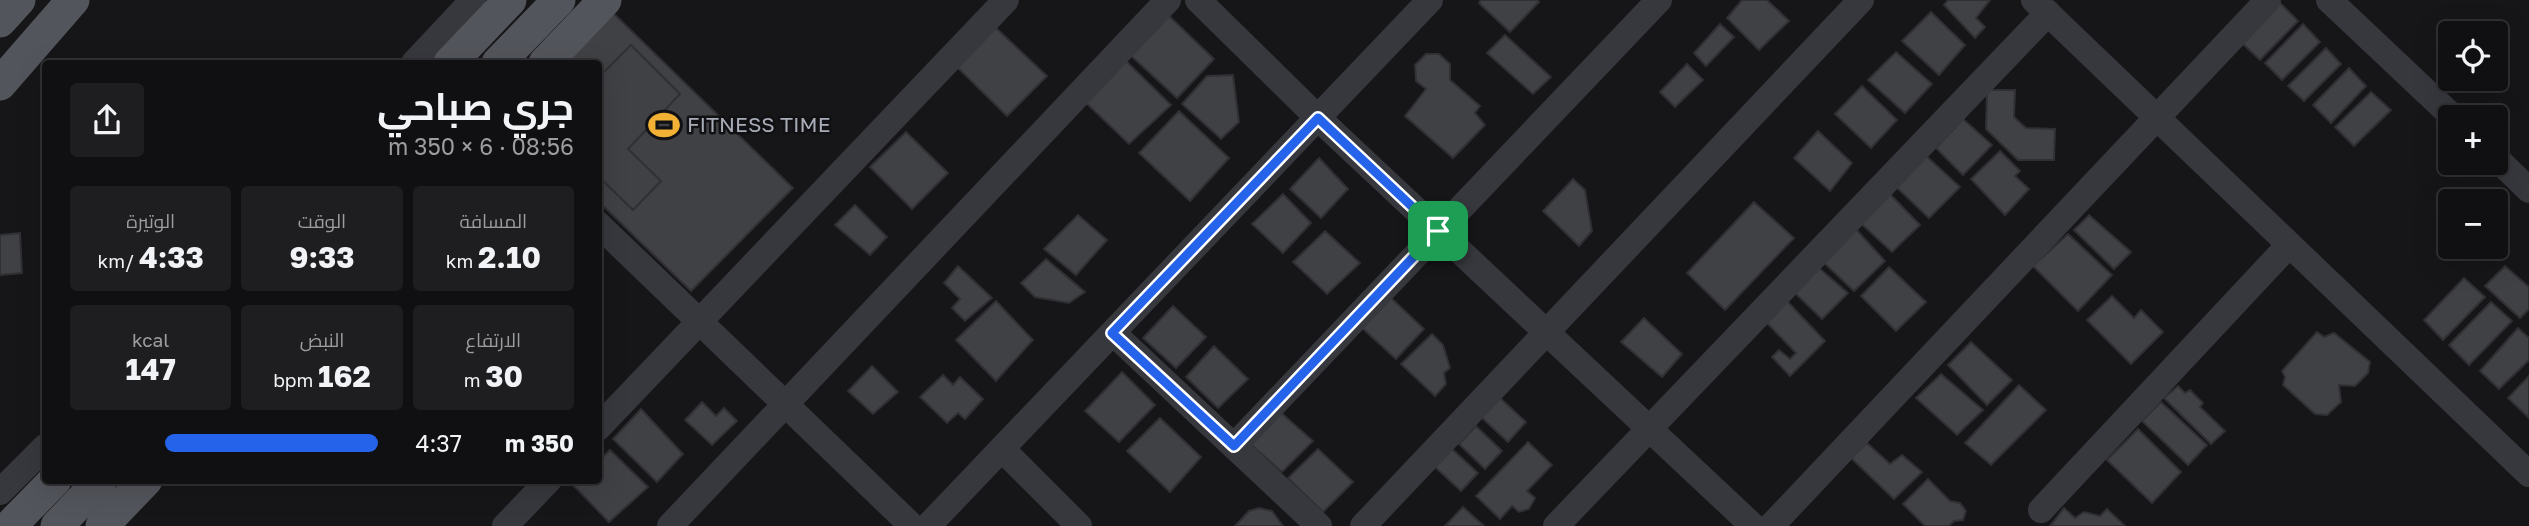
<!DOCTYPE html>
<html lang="ar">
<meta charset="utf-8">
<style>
:root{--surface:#101012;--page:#1e1e20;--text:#f1f3f6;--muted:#9c9d9f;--line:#303032;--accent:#2563eb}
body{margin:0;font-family:"Golos Text",Cairo,sans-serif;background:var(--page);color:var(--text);direction:rtl;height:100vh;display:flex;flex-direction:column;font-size:26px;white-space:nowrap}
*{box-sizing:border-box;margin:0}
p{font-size:23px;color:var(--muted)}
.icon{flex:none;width:38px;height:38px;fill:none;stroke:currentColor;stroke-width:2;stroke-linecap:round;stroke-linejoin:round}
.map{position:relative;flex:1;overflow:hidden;direction:ltr}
.details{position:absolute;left:42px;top:60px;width:560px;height:424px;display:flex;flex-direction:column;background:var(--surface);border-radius:7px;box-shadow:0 7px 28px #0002,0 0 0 2px var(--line);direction:rtl}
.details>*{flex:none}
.controls{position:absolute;left:2438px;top:21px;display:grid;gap:14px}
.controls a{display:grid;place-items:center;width:70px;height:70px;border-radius:7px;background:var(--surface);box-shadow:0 7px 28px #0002,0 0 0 2px var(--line);font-size:35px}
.pin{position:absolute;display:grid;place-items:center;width:60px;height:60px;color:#fff;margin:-30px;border-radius:14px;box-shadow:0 4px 10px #0006}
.round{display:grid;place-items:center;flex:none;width:74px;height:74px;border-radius:7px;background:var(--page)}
.head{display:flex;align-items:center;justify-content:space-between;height:119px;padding:0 28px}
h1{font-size:38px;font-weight:700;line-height:52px}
.stats{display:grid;grid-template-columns:repeat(3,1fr);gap:10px;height:119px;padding:7px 28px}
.stats div{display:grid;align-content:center;border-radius:7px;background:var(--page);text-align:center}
.stats b{font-size:30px;font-weight:700}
.stats small{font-size:19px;font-weight:400}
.stats p{font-size:19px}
ul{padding:0 28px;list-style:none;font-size:23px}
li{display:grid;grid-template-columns:112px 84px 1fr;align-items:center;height:52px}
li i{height:18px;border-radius:9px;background:var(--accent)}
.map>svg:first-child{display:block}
.building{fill:#404145;stroke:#303034;stroke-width:2}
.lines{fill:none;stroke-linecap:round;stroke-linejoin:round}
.minor{stroke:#37383d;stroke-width:26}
.major{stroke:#53555c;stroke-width:33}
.route-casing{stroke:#fff;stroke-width:14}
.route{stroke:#2563eb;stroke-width:9}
.labels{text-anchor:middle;stroke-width:5;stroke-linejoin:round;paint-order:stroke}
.poi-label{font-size:21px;fill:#a8adb8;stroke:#111113;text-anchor:start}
</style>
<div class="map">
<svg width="2529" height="526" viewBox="0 0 2529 526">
<rect width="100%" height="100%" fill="#161618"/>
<g class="building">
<polygon points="1481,0 1537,0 1539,2 1510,32 1479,3"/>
<polygon points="1742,0 1767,0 1789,21 1759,50 1727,18"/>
<polygon points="1948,0 1990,0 1976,18 1985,27 1975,38 1944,5"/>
<polygon points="2280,3 2298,21 2260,60 2242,43"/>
<polygon points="608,8 793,188 691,291 598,201 598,63 556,63"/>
<polygon points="1931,12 1965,45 1939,75 1902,41"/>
<polygon points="1167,14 1214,59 1177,98 1129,54"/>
<polygon points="1720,24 1734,37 1706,66 1694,53"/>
<polygon points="2303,24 2320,42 2282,80 2265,63"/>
<polygon points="995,27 1047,76 1007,116 957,67"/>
<polygon points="1505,35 1551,77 1533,94 1487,53"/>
<polygon points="631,45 680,94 628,149 661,181 633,210 598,176 598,78"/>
<polygon points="2326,48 2341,64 2304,101 2288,86"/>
<polygon points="1896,52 1932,84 1905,113 1868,80"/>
<polygon points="1426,54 1439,54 1450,64 1450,80 1480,106 1475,113 1485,125 1453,158 1405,116 1426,89 1416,81 1415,65"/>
<polygon points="1124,59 1171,105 1129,144 1083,100"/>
<polygon points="1687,64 1703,80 1675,107 1660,92"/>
<polygon points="2349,68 2366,86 2331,123 2313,105"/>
<polygon points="1233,75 1239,122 1221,139 1182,104 1207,76"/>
<polygon points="1862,86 1897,120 1871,148 1835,114"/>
<polygon points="1987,90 2015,90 2014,117 2026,128 2055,129 2054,160 2018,160 1986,129"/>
<polygon points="2371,92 2391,110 2354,146 2335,127"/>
<polygon points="1179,111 1229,158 1190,201 1139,153"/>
<polygon points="1963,119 1992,145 1963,175 1936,148"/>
<polygon points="1818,131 1852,163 1830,191 1794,158"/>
<polygon points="906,132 948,173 912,209 870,167"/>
<polygon points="2000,151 2020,171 2015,176 2029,189 2005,215 1971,179"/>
<polygon points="1924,154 1960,187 1929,218 1894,185"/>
<polygon points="1319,158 1348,189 1321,218 1290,189"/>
<polygon points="1573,179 1585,190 1592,231 1579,246 1543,211"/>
<polygon points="1885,189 1920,225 1892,252 1856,219"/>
<polygon points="1283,194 1311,223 1283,253 1252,224"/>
<polygon points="1754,202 1794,238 1725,310 1687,273"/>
<polygon points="855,205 887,237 870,255 835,225"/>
<polygon points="1078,215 1107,240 1076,275 1044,249"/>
<polygon points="2089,215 2131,252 2114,269 2074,230"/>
<polygon points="1854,227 1885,261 1854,291 1822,261"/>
<polygon points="1325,231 1360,263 1327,294 1293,262"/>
<polygon points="20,233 22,273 0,275 0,235"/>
<polygon points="2068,234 2112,275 2078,311 2033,266"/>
<polygon points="1046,259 1085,292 1069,303 1035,297 1021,283"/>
<polygon points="958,266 992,298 965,321 952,308 960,299 944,283"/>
<polygon points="2505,266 2529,287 2529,309 2520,318 2485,286"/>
<polygon points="1889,267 1926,302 1896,331 1861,296"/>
<polygon points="1819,268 1848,293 1822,319 1795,293"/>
<polygon points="2464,278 2485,297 2443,340 2424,320"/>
<polygon points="2112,296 2134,318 2141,310 2163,332 2131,364 2087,320"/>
<polygon points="1390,297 1424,329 1396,359 1361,327"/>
<polygon points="1785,299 1825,341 1790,376 1772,357 1779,350 1790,359 1796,353 1765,321"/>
<polygon points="996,301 1033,340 996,381 956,340"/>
<polygon points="2491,302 2512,321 2469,365 2449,345"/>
<polygon points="1173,306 1206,337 1176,368 1143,338"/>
<polygon points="1644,318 1682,354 1662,377 1621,342"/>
<polygon points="2518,328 2529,338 2529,360 2499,389 2480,371"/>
<polygon points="2317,332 2324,337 2334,333 2370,362 2368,373 2355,386 2339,385 2341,402 2327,415 2315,414 2283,385 2285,377 2282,371"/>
<polygon points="1432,334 1443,345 1450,368 1444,373 1446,384 1435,396 1401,364"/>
<polygon points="1971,342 2012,380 1987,405 1948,365"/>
<polygon points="1214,346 1248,379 1218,408 1186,377"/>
<polygon points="872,366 898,392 873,414 848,391"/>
<polygon points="1122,372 1155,405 1119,442 1085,411"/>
<polygon points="1941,374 1983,410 1957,435 1916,398"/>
<polygon points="943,375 953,385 960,377 983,399 965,419 958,413 947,423 920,397"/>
<polygon points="2529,376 2529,418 2508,398"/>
<polygon points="2019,385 2046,410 1991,465 1965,443"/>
<polygon points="2178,386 2185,393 2190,390 2203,403 2200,407 2225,431 2211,444 2164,398"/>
<polygon points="1499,397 1526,422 1508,442 1481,417"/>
<polygon points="702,402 716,416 724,408 737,421 712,445 685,420"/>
<polygon points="2161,402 2207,445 2188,465 2142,421"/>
<polygon points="641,409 683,454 657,482 613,439"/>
<polygon points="1279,411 1313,441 1282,472 1248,442"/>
<polygon points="1160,418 1201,457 1170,492 1127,451"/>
<polygon points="1476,426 1502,451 1485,469 1459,444"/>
<polygon points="2138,429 2181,472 2152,503 2107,460"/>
<polygon points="1528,442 1552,465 1527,491 1535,498 1529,509 1519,512 1512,506 1500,519 1476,496"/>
<polygon points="1867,443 1890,464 1902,455 1922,472 1894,499 1851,458"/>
<polygon points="1318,449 1353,482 1323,512 1288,478"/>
<polygon points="1452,449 1478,473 1461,491 1435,467"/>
<polygon points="610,450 648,487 609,522 574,486 581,480 598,480 598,462"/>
<polygon points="1928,479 1950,501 1960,503 1966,511 1963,520 1954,521 1949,526 1925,526 1903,504"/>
<polygon points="1463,507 1484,526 1445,526"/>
<polygon points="1259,508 1272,511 1283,526 1235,526 1249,511"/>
<polygon points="2064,508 2075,518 2084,512 2100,516 2107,509 2125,526 2050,526"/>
</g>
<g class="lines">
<g class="minor">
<polyline points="1198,0 1318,118 1753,526"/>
<polyline points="2034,0 2529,474"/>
<polyline points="2329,0 2453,117"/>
<polyline points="414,63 473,0"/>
<polyline points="2496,158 2529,190"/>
<polyline points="598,224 912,526"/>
<polyline points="1113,333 1319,526"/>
<polyline points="598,428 1006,0"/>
<polyline points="1234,446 1659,0"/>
<polyline points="1002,449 1079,526"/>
<polyline points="0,492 46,446"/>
<polyline points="2041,510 2289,245"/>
<polyline points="505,526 549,480"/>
<polyline points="670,526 1168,0"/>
<polyline points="928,526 1430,0"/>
<polyline points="1363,526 1861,0"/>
<polyline points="1556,526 2048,13"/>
<polyline points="1771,526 2268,0"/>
</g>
<g class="major">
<polyline points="0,21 19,0"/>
<polyline points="450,63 510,0"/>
<polyline points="498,63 559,0"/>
<polyline points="545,63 605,0"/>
<polyline points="0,84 73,0"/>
<polyline points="10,526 55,480"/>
<polyline points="57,526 101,480"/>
<polyline points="102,526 146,480"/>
</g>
</g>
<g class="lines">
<defs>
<polygon id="route" points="1318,118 1438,231 1234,446 1112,333"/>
</defs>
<use href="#route" class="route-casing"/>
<use href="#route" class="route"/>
</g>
<defs>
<symbol id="stadium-bare" viewBox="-9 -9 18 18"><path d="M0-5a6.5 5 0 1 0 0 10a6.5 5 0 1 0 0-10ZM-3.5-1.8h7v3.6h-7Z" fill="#f2b134" stroke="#111113" stroke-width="2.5" paint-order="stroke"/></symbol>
</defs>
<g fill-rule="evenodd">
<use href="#stadium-bare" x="642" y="103" width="44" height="44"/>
</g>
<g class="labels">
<g class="poi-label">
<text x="687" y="132">FITNESS TIME</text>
</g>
</g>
</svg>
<div class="controls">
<a><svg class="icon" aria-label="locate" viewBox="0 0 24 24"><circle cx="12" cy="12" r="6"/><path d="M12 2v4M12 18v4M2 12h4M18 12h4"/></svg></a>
<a>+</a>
<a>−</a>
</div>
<div class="pin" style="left:1438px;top:231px;background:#1e9e55"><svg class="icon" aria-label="arrive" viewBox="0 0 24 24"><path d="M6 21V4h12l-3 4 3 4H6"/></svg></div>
<section class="details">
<div class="head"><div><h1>جري صباحي</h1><p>08:56 · 6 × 350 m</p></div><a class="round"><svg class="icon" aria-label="share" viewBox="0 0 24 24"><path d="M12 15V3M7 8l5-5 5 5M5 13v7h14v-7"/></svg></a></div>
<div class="stats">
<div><p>المسافة</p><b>2.10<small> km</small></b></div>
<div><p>الوقت</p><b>9:33</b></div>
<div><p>الوتيرة</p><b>4:33<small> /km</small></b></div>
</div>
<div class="stats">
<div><p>الارتفاع</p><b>30<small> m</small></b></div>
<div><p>النبض</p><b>162<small> bpm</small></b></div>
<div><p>kcal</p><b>147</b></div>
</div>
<ul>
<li><b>350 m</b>4:37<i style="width:69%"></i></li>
</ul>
</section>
</div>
